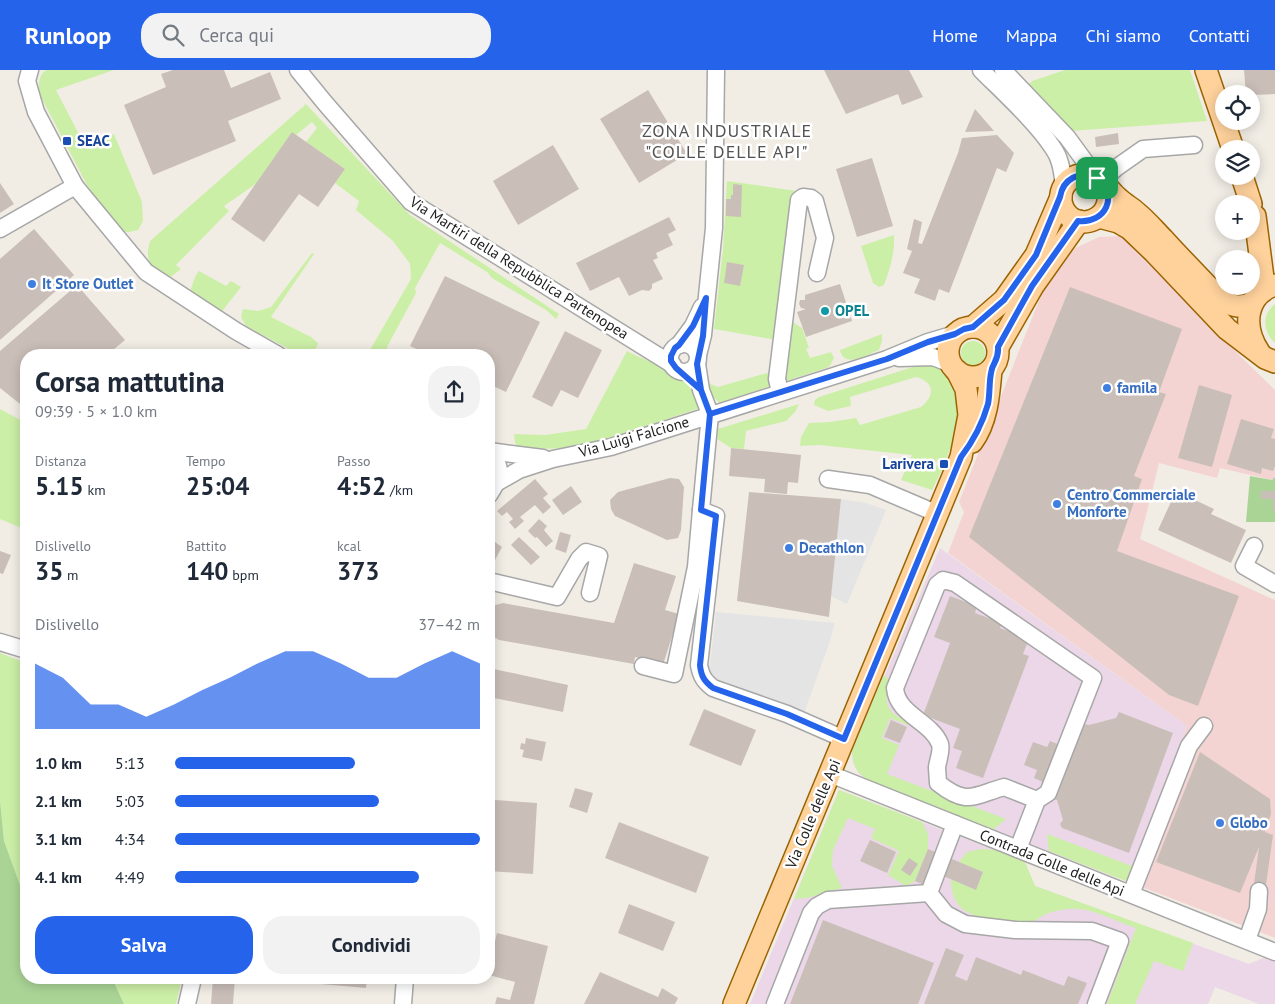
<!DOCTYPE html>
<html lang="it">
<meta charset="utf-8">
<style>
:root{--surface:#fff;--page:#f2f2f3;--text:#1f2937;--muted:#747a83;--accent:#2563eb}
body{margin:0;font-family:"PT Sans",sans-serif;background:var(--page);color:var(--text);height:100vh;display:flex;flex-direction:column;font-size:19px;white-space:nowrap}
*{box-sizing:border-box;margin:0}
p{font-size:16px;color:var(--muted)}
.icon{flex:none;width:28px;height:28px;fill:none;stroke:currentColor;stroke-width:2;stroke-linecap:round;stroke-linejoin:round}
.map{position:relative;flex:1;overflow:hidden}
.panel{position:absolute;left:20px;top:279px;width:475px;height:635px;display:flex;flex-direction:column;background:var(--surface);border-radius:20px;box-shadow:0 2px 12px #0003}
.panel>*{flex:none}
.fabs{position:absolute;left:1215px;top:15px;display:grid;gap:10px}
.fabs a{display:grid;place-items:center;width:45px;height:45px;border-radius:50%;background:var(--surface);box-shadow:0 2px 12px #0003;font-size:25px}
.pin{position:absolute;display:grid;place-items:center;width:42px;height:42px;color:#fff;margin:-21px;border-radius:10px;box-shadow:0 2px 8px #0006}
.round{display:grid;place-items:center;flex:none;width:52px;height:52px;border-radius:20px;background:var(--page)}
.summary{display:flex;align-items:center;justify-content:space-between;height:85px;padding:0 15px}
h1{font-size:28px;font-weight:700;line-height:38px}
.metrics{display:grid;grid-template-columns:repeat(3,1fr);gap:8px;height:85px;padding:5px 15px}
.metrics div{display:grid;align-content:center}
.metrics b{font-size:25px;font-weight:700}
.metrics small{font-size:14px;font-weight:400}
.metrics p{font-size:14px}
.chart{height:140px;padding:10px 15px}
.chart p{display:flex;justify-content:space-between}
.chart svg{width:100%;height:90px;margin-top:5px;fill:var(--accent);opacity:.7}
.cta{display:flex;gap:10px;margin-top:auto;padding:10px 15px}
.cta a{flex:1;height:58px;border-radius:20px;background:var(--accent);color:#fff;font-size:20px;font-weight:700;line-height:58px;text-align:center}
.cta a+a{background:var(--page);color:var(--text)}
ul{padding:0 15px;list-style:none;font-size:16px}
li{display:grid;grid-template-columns:80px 60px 1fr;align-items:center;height:38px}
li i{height:12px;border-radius:6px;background:var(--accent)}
header{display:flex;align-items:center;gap:30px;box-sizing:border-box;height:70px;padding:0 25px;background:var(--accent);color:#fff}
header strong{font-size:24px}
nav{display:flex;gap:28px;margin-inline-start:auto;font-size:18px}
.search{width:350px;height:45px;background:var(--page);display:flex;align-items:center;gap:12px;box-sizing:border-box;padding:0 18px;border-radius:20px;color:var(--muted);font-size:19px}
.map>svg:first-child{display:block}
.commercial{fill:#f3d4d3}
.industrial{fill:#ebd7e8}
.grass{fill:#ccefa7}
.forest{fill:#aad496}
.parking{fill:#e4e4e4}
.building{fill:#cabfb8}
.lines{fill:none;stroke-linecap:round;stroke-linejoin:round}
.minor-casing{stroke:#a7a7a7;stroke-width:19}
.major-casing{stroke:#9b6400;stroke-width:24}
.minor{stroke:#fff;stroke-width:16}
.major{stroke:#ffd29c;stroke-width:21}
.route-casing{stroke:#fff;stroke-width:10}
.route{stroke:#2563eb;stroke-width:6}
.transit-dot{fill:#1a4fb4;stroke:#fff;stroke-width:2}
.shop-dot{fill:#3f7fe0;stroke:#fff;stroke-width:2}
.culture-dot{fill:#0f9aa8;stroke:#fff;stroke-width:2}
.labels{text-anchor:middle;stroke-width:5;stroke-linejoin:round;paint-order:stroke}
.transit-label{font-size:15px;font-weight:bold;fill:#164399;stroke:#fff;text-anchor:start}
.street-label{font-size:15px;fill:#202020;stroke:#fff}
.shop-label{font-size:15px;font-weight:bold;fill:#366cbe;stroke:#fff;text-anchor:start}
.culture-label{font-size:15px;font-weight:bold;fill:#0d838f;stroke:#fff;text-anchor:start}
.quarter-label{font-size:18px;letter-spacing:1px;fill:#535353;stroke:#fff}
</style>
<header>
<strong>Runloop</strong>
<div class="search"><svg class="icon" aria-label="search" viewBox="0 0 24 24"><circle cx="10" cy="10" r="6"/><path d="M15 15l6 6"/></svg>Cerca qui</div>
<nav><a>Home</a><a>Mappa</a><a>Chi siamo</a><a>Contatti</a></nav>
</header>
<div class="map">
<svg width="1275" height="934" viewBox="0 0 1275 934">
<rect width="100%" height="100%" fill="#f1ede5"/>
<polygon class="commercial" points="1119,166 1131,169 1204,244 1231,277 1275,320 1275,407 1272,410 1220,398 1217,408 1159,393 1140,469 1275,530 1275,868 1126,811 1187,656 948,483 964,442 959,432 1048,208 1071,180 1099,167"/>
<g class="industrial">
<polygon points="940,478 1187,656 1126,811 870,712 859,704 853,693 852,681"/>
<polygon points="839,720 1025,792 1035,816 1249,894 1268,886 1275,890 1275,934 1259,934 1215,917 1208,934 750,934"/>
</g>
<g class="grass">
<path d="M46,0h68l-58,20 29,56 29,-12 28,68 1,19 -5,9 -9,2h-10l-32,-47 -47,-90c-2,-10 -2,-19 6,-25z"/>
<polygon points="1065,0 1190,0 1207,51 1071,61 1026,17 1032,11"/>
<path d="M306,34l104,111 149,99 -3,5 -10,-9 -54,-32 -5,-6 -47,-29 -25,45 1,5 -29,54v8h-20l44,-76 -1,-15 -17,-23 -37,-31 3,-9 -24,-18 10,-14 -39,-27 11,-14 -5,-6 -16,13 -39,48 -33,23 5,5 -53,54 5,4 -13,10c-17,-11 -24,-17 -18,-38z"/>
<polygon points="727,111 797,121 777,270 714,259 723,179"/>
<path d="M894,165c1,19 -4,33 -10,50l-5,2 -6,-4 -12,-37z"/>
<polygon points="312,183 314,184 271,247 311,267 318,273 317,277 308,285 300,285 246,256 241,247 243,239 258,241 271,237"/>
<path d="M199,201l27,15 5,-5 10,6 -21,27 -31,-21c5,-10 3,-13 10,-22z"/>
<path d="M1275,234v39c-12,-11 -14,-28 0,-39z"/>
<polygon points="788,249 802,258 809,278 806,279 810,288 831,282 834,288 829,297 786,311 782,308"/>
<path d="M882,264v7l-3,9c-13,5 -35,19 -39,0z"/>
<circle cx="973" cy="283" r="12"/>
<path d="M627,281c20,10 56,23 67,42 3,5 4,10 6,15l-98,33c-28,6 -55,10 -83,7l-4,-5 -1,-9 31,1 41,-6z"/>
<path d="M922,294l14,1 17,12 6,12v36l-13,35 -8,-2 -3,7 8,3 -11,22 -31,-10 11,-25 -93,-10 -19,1 1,-9 8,-14 21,-1 26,-4 4,7 61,-18c14,-11 14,-25 -5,-30l-66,20 1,9 -23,5 -14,-6 1,-5 4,-3z"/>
<polygon points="774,301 770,316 720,333 712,326 706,315 710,314 718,317"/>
<polygon points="799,334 795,342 786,351 746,361 744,379 731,378 717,369 718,359"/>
<polygon points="0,339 26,353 26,460 0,449"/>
<polygon points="0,583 26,593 26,820 20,815 4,771 0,731"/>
<path d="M884,605l5,5c-4,26 -5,30 20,43l-1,2 -18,-7 -8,20 17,7 -12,29 119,45 -13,11 -123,-48c-13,-10 -17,-14 -18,-31z"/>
<polygon points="839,720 922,752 928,764 928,779 915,811 906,816 888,805 899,781 871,768 875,759 848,748 833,780 832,796 842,818 807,828 794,829"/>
<polygon points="1047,764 1132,796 1126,811 1049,781"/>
<path d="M981,779l14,1 30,12 10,24 158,57 -10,28 -29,-10 -19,43h-28l29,-76c-15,-5 -44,-19 -58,-19 -10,-1 -25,2 -34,6 -4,2 -8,6 -13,7 -18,3 -53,-2 -67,-12 -10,-7 -13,-19 -13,-31l25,11 7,-18 -24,-10 8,-10z"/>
<polygon points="112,908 182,908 176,934 124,934"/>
</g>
<g class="forest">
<polygon points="1250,406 1272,410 1275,407 1275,452 1246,452"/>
<polygon points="0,731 4,771 20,815 26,820 26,908 112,908 124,934 0,934"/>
</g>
<g class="parking">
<polygon points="841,429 866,433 886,440 847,534 831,526"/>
<polygon points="716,542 835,553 829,574 804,643 715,610 709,603"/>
</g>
<g class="building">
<polygon points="173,0 224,0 231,18 270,2 281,29 228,51 236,71 153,105 124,35 166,17 161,4"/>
<polygon points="824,0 909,0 923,27 902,35 898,24 846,44"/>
<polygon points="1244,0 1275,0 1275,24 1251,25 1251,24 1246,24"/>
<polygon points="648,20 687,84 639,113 600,49"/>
<polygon points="975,39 994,61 965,62"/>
<polygon points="292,62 345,99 318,137 299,124 264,172 231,149"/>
<polygon points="1118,63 1119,74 1096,77 1095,67"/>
<polygon points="997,65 1014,83 1006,102 997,98 949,223 939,219 935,231 914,223 920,209 903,203 912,181 907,179 914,149 922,152 918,173 922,174 958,83 962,68"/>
<polygon points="553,75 579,119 518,155 493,111"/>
<polygon points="872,88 893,156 857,167 836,99"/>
<polygon points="0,113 14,134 0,143"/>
<polygon points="733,114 742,115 741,147 726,146 726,129 731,129 731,125 733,125"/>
<polygon points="669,147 676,160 668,164 673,175 656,183 658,188 653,190 663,209 652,214 652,218 649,221 642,220 629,226 619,207 590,221 576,193"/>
<polygon points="34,159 74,205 0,270 0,189"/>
<polygon points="727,192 744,195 740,216 724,213"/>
<polygon points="445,206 540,252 506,322 489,314 489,285 429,285 410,276"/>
<polygon points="840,214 852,251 806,267 797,242 806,239 801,238 799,234 800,230 805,230 805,225"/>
<polygon points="77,215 125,270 107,285 26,285 25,338 0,318 0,281"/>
<polygon points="1070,217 1182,259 1159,322 1166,324 1134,406 1142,409 1117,481 1239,526 1198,636 1169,625 969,467"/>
<polygon points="565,261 602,280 578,328 561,320 552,337 532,327"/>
<polygon points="1199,315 1232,325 1212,397 1178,388"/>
<polygon points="1241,349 1274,359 1271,368 1275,369 1275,396 1273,401 1262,398 1261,404 1227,394"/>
<polygon points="731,378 801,385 798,413 788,412 787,424 764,422 765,409 729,406"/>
<polygon points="670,408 679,409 684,417 681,460 678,468 667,470 615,446 611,439 610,430 618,422"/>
<polygon points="535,409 548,424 543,428 551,437 543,444 535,435 520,447 524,451 515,459 509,452 513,449 507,442 502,446 497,441"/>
<polygon points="571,416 582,432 563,445 552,430"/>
<polygon points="1176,421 1214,439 1211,444 1246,460 1231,493 1158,460"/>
<polygon points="1261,421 1275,421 1275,441 1273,441 1273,429 1261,429"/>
<polygon points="749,422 841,429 829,547 737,531"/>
<polygon points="539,449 547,456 544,460 553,471 546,477 537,467 535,468 528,461"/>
<polygon points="560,462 571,465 566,483 555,479"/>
<polygon points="519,467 540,487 531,495 511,475"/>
<polygon points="495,472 502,477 495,490 489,487 489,482"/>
<polygon points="0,481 11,485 3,504 0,503"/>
<polygon points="634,493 676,506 665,540 679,544 663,595 635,587 634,594 499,570 489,564 489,539 492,536 503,533 614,553"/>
<polygon points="950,526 977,536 975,543 1002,553 1000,558 1029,569 1023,584 1029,586 983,708 956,698 962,681 953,678 960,659 923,645 950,573 934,567"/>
<polygon points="489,598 568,615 563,642 489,627"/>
<polygon points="704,639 756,660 741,696 689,675"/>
<polygon points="1119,642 1173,663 1129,783 1062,758 1060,754 1063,750 1057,730 1053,729 1079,653 1089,655 1116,648"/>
<polygon points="891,650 907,657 900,673 884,667"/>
<polygon points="526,668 546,672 542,691 522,687 524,680 520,679 521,673 525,674"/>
<polygon points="1050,671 1060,675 1045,713 1034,708 1037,700 1024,695 1033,672 1047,677"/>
<polygon points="1200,682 1270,729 1271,744 1265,762 1273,765 1265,822 1253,821 1259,777 1240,823 1156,792"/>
<polygon points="575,718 593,723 587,743 569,737"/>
<polygon points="495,730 537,733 533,804 489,801 489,733 495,734"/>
<polygon points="619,752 709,787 696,823 605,788"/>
<polygon points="870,770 896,782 887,803 860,791"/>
<polygon points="928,779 983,802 976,820 941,805 936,820 915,811"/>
<polygon points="909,788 918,794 910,806 901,800"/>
<polygon points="629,834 675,852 663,881 618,863"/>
<polygon points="823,850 934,893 918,934 790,934"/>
<polygon points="497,863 548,876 534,934 495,934 497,927 510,930 515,912 489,905 489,897"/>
<polygon points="946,878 964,885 955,906 967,911 976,887 1021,905 1023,900 1064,916 1068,906 1087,913 1078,934 924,934"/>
<polygon points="600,902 658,927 662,918 678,928 675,934 584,934"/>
<polygon points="213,908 235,908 233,934 211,934"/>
<polygon points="287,908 367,908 366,918 287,911"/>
</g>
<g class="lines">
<defs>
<g id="minor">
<polyline points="30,0 27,11 36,42 75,116 146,202 236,261 278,285"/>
<polyline points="298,0 325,33 411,132 673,295"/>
<path d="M981,0c23,23 54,51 72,78 8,11 9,24 11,37"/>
<polyline points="1003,0 1067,67 1097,108"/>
<polyline points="1101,111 1116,98 1143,79 1194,75"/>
<polyline points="0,159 75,116"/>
<circle cx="684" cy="288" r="14"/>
<polyline points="679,275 693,256 702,237"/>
<polyline points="698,285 703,265 714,158 716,0"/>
<polyline points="899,288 933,287 951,294"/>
<path d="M697,294l4,26 9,24 -9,96 15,6 -17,149c2,11 5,16 14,23l74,26 57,25"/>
<polyline points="780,322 777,309 799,130 803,127 811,128 815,131 825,168 817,203"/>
<polyline points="489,381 543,388"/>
<path d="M489,383c16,14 10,27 0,42"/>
<polyline points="828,409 870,415 938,444"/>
<polyline points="498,412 519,400 553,389 611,377 887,289 928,272 955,264"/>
<polyline points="1254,476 1244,496 1275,514"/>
<polyline points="489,511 557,527 579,489 586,482 599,486 590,523"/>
<polyline points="0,572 23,579 26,577"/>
<polyline points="643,596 674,604 696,497 701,440"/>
<polyline points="830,704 1275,882"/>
<path d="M1018,779l19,-49 11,-7 45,-115 -138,-95 -12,-3 -6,5 -42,103c2,27 36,33 45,56 2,7 -2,16 -3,23 0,6 1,11 1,16 29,23 35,13 66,4l33,13"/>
<polyline points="929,823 946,844 965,854 1015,860 1092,861 1120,871 1096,934"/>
<polyline points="1131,824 1189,676 1204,656"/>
<polyline points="1247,870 1258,839 1259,821"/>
<polyline points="187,934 193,908"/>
<polyline points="403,934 405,908"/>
<polyline points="775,934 811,843 817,836 828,830 929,823 955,754"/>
</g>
<g id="major">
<polyline points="1206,0 1233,79"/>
<polyline points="1242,106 1251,134"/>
<path d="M1105,116c15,30 -28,51 -42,22 -3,-7 -3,-15 1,-22 6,-10 18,-14 30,-10 10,4 16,16 25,23 5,5 13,9 18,14 10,8 18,18 27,27 19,21 39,41 58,61 11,5 20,8 31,1"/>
<polyline points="1255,146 1263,208 1261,222"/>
<polyline points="1099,147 1118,152 1130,159 1154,182 1227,259 1265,288 1275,292"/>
<polyline points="973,257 1004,230 1036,185 1061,127"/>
<circle cx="973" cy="282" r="25"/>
<polyline points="998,277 1033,216 1079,151"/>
<path d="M1259,282c-16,-24 -15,-57 16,-67"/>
<path d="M972,372c15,-20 17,-48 19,-72"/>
<polyline points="734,934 961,387 969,345 966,319 957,301"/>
</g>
</defs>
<use href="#minor" class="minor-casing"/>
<use href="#major" class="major-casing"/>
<use href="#minor" class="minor"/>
<use href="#major" class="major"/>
</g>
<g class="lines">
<defs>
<path id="route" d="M1097,108c-18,-8 -34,1 -37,19l-24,58 -32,45 -31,27 -9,2 -9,5 -27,8 -41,17 -177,55 -9,-24 -4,-26 6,-28 3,-38 -13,28 -14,19 -4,3 -4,8v5l5,7 25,22 9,24 -9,96 15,6 -16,149c1,11 4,16 13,23l74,26 57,25 117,-282c13,-17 21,-32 27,-53 2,-10 1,-21 3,-31 1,-11 8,-11 7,-26l34,-61 46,-65c28,3 41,-26 19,-43"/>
</defs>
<use href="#route" class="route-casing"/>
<use href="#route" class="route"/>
</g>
<g class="transit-dot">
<rect x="62" y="66" width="10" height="10" rx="2.5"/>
<rect x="939" y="389" width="10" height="10" rx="2.5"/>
</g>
<g class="shop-dot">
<circle cx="32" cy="214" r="5"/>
<circle cx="1107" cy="318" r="5"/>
<circle cx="1057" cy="434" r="5"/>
<circle cx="789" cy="478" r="5"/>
<circle cx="1220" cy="753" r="5"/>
</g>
<circle class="culture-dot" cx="825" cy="241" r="5"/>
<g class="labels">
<g class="transit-label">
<text x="77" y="76">SEAC</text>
<text x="934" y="399" text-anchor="end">Larivera</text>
</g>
<g class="street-label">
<text transform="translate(519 198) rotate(32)" y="5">Via Martiri della Repubblica Partenopea</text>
<text transform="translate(634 367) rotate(-16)" y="5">Via Luigi Falcione</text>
<text transform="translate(813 744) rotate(-67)" y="5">Via Colle delle Api</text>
<text transform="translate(1052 793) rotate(22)" y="5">Contrada Colle delle Api</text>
</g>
<g class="shop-label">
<text x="42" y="219">It Store Outlet</text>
<text x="1117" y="323">famila</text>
<text x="1067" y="430">Centro Commerciale<tspan x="1067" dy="17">Monforte</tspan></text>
<text x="799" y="483">Decathlon</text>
<text x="1230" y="758">Globo</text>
</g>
<g class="culture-label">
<text x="835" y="246">OPEL</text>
</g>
<g class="quarter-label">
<text x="727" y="67">ZONA INDUSTRIALE<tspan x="727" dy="21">"COLLE DELLE API"</tspan></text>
</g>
</g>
</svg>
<div class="fabs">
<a><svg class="icon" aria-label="locate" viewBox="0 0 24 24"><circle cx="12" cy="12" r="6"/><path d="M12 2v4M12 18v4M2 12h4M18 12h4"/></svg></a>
<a><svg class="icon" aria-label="layers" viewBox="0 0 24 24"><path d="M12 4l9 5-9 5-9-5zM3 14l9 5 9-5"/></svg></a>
<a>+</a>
<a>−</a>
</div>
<div class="pin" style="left:1097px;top:108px;background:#1e9e55"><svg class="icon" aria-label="arrive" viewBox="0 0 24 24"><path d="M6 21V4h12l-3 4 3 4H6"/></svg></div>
<section class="panel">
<div class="summary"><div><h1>Corsa mattutina</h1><p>09:39 · 5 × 1.0 km</p></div><a class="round"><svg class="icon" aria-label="share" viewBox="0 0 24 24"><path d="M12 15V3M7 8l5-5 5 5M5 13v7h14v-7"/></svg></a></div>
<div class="metrics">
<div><p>Distanza</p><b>5.15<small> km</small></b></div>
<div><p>Tempo</p><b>25:04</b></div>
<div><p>Passo</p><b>4:52<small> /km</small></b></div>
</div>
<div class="metrics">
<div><p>Dislivello</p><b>35<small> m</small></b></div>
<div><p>Battito</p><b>140<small> bpm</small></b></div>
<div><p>kcal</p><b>373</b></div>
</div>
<div class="chart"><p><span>Dislivello</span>37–42 m</p>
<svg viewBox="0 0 160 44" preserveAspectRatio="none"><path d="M0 44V12L10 19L20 32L30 32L40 38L50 32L60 25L70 19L80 12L90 6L100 6L110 12L120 19L130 19L140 12L150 6L160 12V44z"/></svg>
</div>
<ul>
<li><b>1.0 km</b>5:13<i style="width:59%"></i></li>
<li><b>2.1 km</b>5:03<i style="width:67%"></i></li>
<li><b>3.1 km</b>4:34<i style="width:100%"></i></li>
<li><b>4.1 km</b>4:49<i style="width:80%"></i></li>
</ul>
<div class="cta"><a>Salva</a><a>Condividi</a></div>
</section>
</div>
